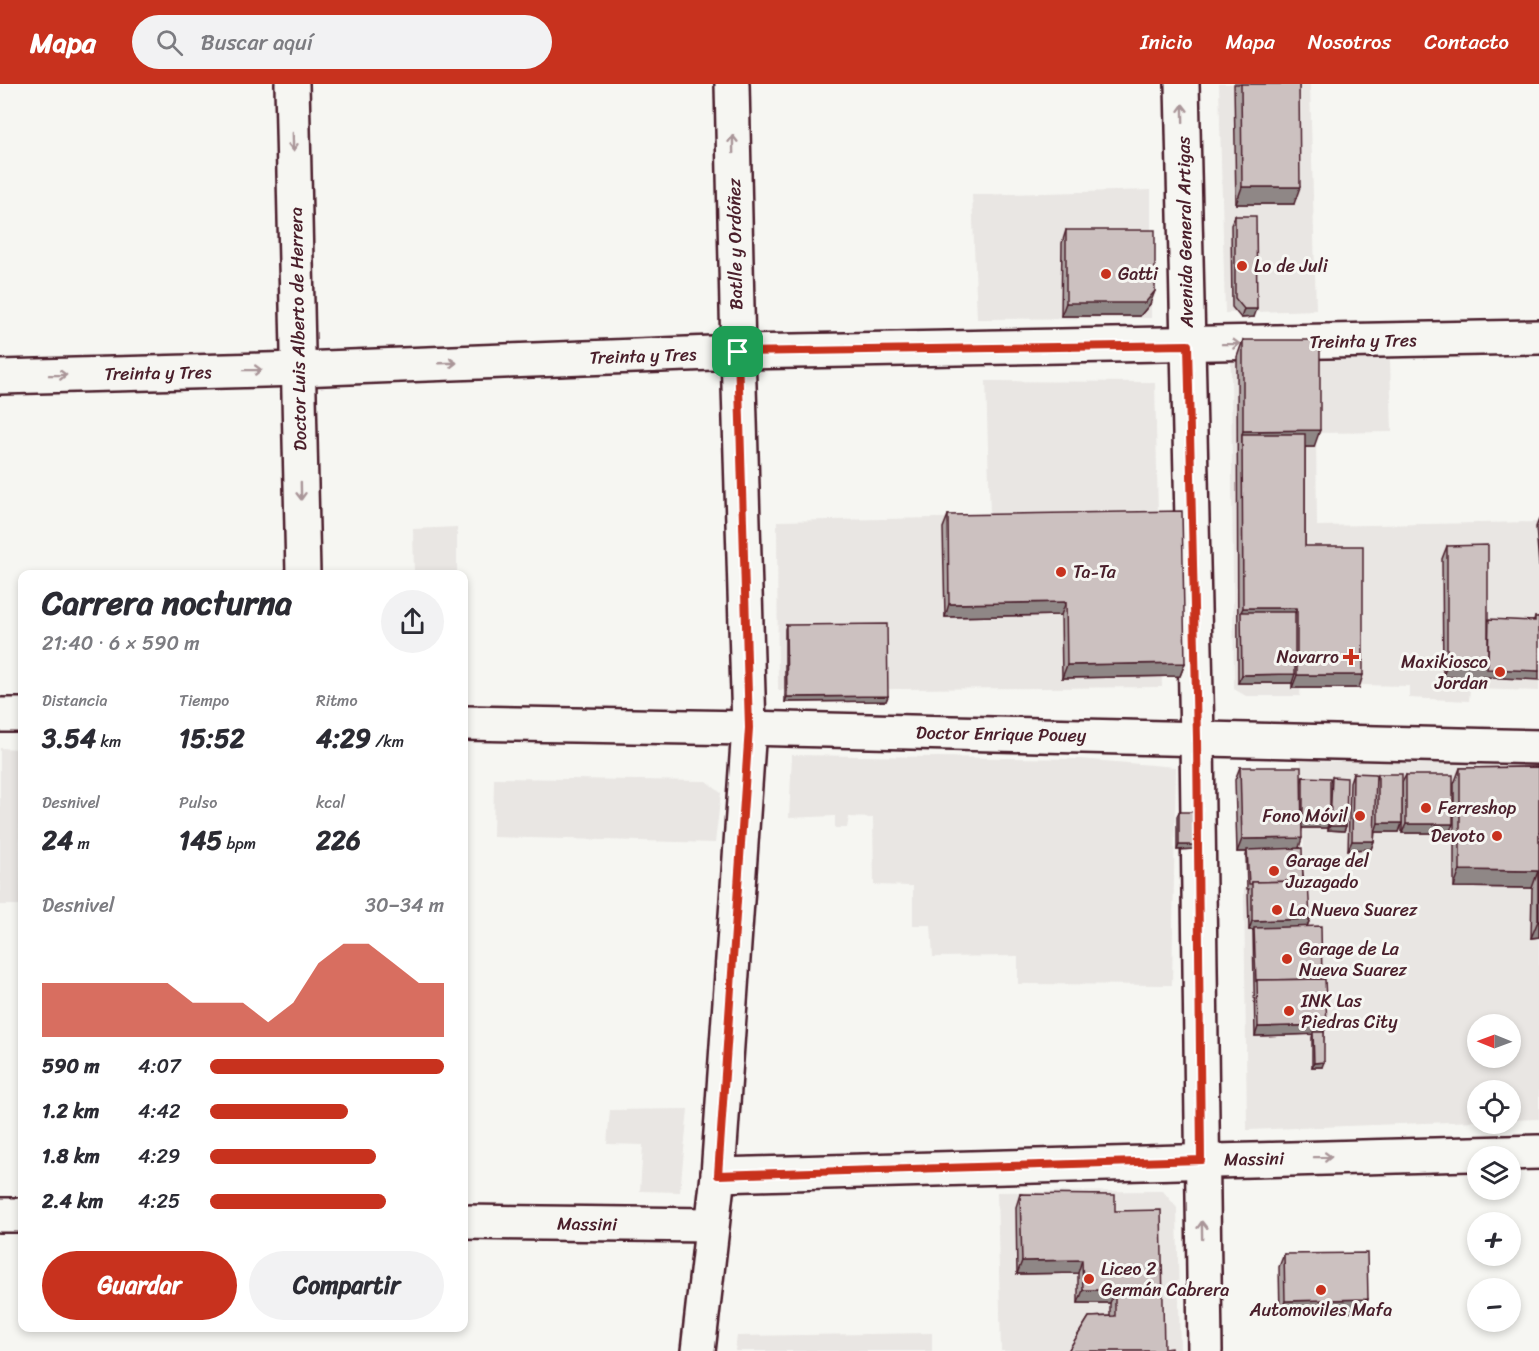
<!DOCTYPE html>
<html lang="es">
<meta charset="utf-8">
<style>
:root{--surface:#fff;--page:#f2f2f3;--text:#2b2b33;--muted:#7c7c81;--accent:#c8321e}
body{margin:0;font-family:Sriracha,sans-serif;background:var(--page);color:var(--text);height:100vh;display:flex;flex-direction:column;font-size:22px;white-space:nowrap}
*{box-sizing:border-box;margin:0}
p{font-size:20px;color:var(--muted)}
.icon{flex:none;width:33px;height:33px;fill:none;stroke:currentColor;stroke-width:2;stroke-linecap:round;stroke-linejoin:round}
.map{position:relative;flex:1;overflow:hidden}
.details{position:absolute;left:18px;top:486px;width:450px;height:762px;display:flex;flex-direction:column;background:var(--surface);border-radius:12px;box-shadow:0 3px 9px #0003}
.details>*{flex:none}
.needle{width:39px;rotate:271deg}
.buttons{position:absolute;left:1467px;top:930px;display:grid;gap:12px}
.buttons a{display:grid;place-items:center;width:54px;height:54px;border-radius:50%;background:var(--surface);box-shadow:0 3px 9px #0003;font-size:30px}
.pin{position:absolute;display:grid;place-items:center;width:51px;height:51px;color:#fff;margin:-26px;border-radius:12px;box-shadow:0 3px 9px #0006}
.round{display:grid;place-items:center;flex:none;width:63px;height:63px;border-radius:32px;background:var(--page)}
.overview{display:flex;align-items:center;justify-content:space-between;height:102px;padding:0 24px}
h1{font-size:33px;font-weight:700;line-height:45px}
.stats{display:grid;grid-template-columns:repeat(3,1fr);gap:9px;height:102px;padding:6px 24px}
.stats div{display:grid;align-content:center}
.stats b{font-size:26px;font-weight:700}
.stats small{font-size:16px;font-weight:400}
.stats p{font-size:16px}
.chart{height:168px;padding:12px 24px}
.chart p{display:flex;justify-content:space-between}
.chart svg{width:100%;height:108px;margin-top:6px;fill:var(--accent);opacity:.7}
.cta{display:flex;gap:12px;margin-top:auto;padding:12px 24px}
.cta a{flex:1;height:69px;border-radius:36px;background:var(--accent);color:#fff;font-size:24px;font-weight:700;line-height:69px;text-align:center}
.cta a+a{background:var(--page);color:var(--text)}
ul{padding:0 24px;list-style:none;font-size:20px}
li{display:grid;grid-template-columns:96px 72px 1fr;align-items:center;height:45px}
li i{height:15px;border-radius:8px;background:var(--accent)}
header{display:flex;align-items:center;gap:36px;box-sizing:border-box;height:84px;padding:0 30px;background:var(--accent);color:#fff}
header strong{font-size:28px}
nav{display:flex;gap:33px;margin-inline-start:auto;font-size:21px}
.search{width:420px;height:54px;background:var(--page);display:flex;align-items:center;gap:15px;box-sizing:border-box;padding:0 21px;border-radius:33px;color:var(--muted);font-size:22px}
.map>svg:first-child{display:block}
.built{fill:#e9e6e3;fill-rule:evenodd}
.lines{fill:none;stroke-linecap:round;stroke-linejoin:round}
.minor-casing{stroke:#4a1f2b;stroke-width:38}
.tertiary-casing{stroke:#4a1f2b;stroke-width:38}
.minor{stroke:#f6f6f2;stroke-width:33}
.tertiary{stroke:#f6f6f2;stroke-width:33}
.wall{fill:#afa6a5;stroke:#4a1f2b;stroke-width:1.5}
.shaded-wall{fill:#8f8786;stroke:#4a1f2b;stroke-width:1.5}
.building{fill:#ccc1c0;stroke:#4a1f2b;stroke-width:1.5}
.oneway{stroke:#a99598}
.route-casing{stroke:#fff;stroke-width:12}
.route{stroke:#c8321e;stroke-width:8}
.poi-dot{fill:#c8321e;stroke:#f6f6f2;stroke-width:2}
.labels{text-anchor:middle;stroke-width:6;stroke-linejoin:round;paint-order:stroke}
.street-label{font-size:18px;fill:#4a1f2b;stroke:#f6f6f2}
.poi-label{font-size:18px;fill:#4a1f2b;stroke:#f6f6f2;text-anchor:start}
</style>
<header>
<strong>Mapa</strong>
<div class="search"><svg class="icon" aria-label="search" viewBox="0 0 24 24"><circle cx="10" cy="10" r="6"/><path d="M15 15l6 6"/></svg>Buscar aquí</div>
<nav><a>Inicio</a><a>Mapa</a><a>Nosotros</a><a>Contacto</a></nav>
</header>
<div class="map">
<svg width="1539" height="1267" viewBox="0 0 1539 1267">
<rect width="100%" height="100%" fill="#f6f6f2"/>
<filter id="ink" filterUnits="userSpaceOnUse"><feTurbulence type="fractalNoise" baseFrequency=".0167" numOctaves="2"/><feDisplacementMap in="SourceGraphic" scale="12" xChannelSelector="R" yChannelSelector="G"/><feConvolveMatrix kernelMatrix="1 2 1 2 8 2 1 2 1" color-interpolation-filters="sRGB"/></filter>
<g filter="url(#ink)">
<g class="built">
<polygon points="1219,0 1310,0 1316,226 1225,229"/>
<polygon points="1151,106 1151,234 977,235 972,111"/>
<polygon points="1236,273 1390,275 1392,348 1316,349 1317,442 1539,438 1539,607 1470,605 1469,617 1409,614 1409,602 1301,600 1300,612 1246,612 1234,605 1231,279"/>
<polygon points="986,297 1155,298 1162,603 778,606 777,437 990,433"/>
<polygon points="457,443 457,490 414,490 413,445"/>
<polygon points="0,664 18,665 21,821 0,821"/>
<polygon points="792,671 1080,675 1176,683 1172,901 1018,900 1018,872 933,873 931,841 913,841 913,802 874,801 873,734 849,733 847,744 835,744 835,732 789,734"/>
<path d="M1301,677l238,3v355l-28,1 -1,-30h-32l-1,31 -230,9 -3,-242 61,-2zM1478,940h32v34h-32z"/>
<polygon points="494,694 706,697 721,709 715,759 493,753"/>
<polygon points="688,1025 680,1108 640,1107 643,1061 607,1060 610,1026"/>
<polygon points="1163,1107 1177,1124 1180,1267 1001,1267 997,1108"/>
<polygon points="932,1249 932,1267 735,1267 737,1252"/>
</g>
<g class="lines">
<defs>
<g id="minor">
<polyline points="292,0 303,490"/>
<polyline points="0,293 299,285 738,268 1539,253"/>
<polyline points="718,1091 1539,1068"/>
<polyline points="0,1131 22,1131"/>
<polyline points="464,1138 711,1141"/>
</g>
<g id="tertiary">
<polyline points="1182,0 1197,654 1205,1267"/>
<polyline points="0,631 22,631"/>
<polyline points="464,639 749,644 1539,663"/>
<polyline points="698,1267 718,1091 749,644 738,268 732,0"/>
</g>
</defs>
<use href="#minor" class="minor-casing"/>
<use href="#tertiary" class="tertiary-casing"/>
<use href="#minor" class="minor"/>
<use href="#tertiary" class="tertiary"/>
</g>
<g class="wall">
<polygon points="1234,0 1299,0 1294,120 1236,120"/>
<polygon points="1235,132 1254,233 1241,234 1232,223 1231,141"/>
<polygon points="1066,146 1150,220 1140,232 1061,232 1062,159"/>
<polygon points="1243,256 1314,363 1305,363 1305,462 1359,604 1292,604 1292,599 1238,599 1237,273"/>
<polygon points="948,431 1185,579 1180,592 1062,594 1061,531 945,533 943,444"/>
<polygon points="1539,435 1539,482 1536,443"/>
<polygon points="1447,462 1488,536 1534,537 1535,533 1539,533 1484,593 1443,593 1442,475"/>
<polygon points="786,541 888,612 886,617 785,618 785,545"/>
<polygon points="1240,683 1301,700 1303,693 1330,697 1332,693 1346,742 1344,747 1328,746 1329,738 1327,744 1302,744 1299,764 1310,835 1307,843 1324,949 1322,983 1312,983 1312,953 1313,950 1255,952 1253,848 1253,846 1249,846 1248,807 1249,805 1247,805 1246,771 1247,768 1237,768 1235,696"/>
<polygon points="1539,683 1539,853 1531,854 1532,804 1454,803 1454,700 1460,684"/>
<polygon points="1353,689 1375,697 1378,690 1402,739 1399,748 1375,748 1374,757 1371,765 1348,766 1350,698"/>
<polygon points="1406,691 1449,749 1402,749 1402,699"/>
<polygon points="1179,728 1193,765 1177,766 1177,732"/>
<polygon points="1020,1110 1115,1127 1164,1265 1171,1267 1068,1267 1089,1233 1110,1232 1110,1219 1078,1219 1078,1189 1017,1190 1016,1123"/>
<polygon points="1284,1170 1368,1215 1363,1228 1280,1230 1279,1183"/>
</g>
<g class="shaded-wall">
<polygon points="1242,103 1300,103 1294,120 1236,120"/>
<polygon points="1155,207 1150,220 1140,232 1061,232 1066,219"/>
<polygon points="1244,225 1257,225 1254,233 1241,234"/>
<polygon points="1320,346 1314,363 1242,363 1242,350 1243,347"/>
<polygon points="1066,518 1061,531 945,533 949,520"/>
<polygon points="1243,524 1297,524 1292,537 1241,528"/>
<polygon points="1185,579 1180,592 1062,594 1067,581"/>
<polygon points="1447,580 1488,580 1539,587 1539,596 1484,593 1443,593"/>
<polygon points="1295,590 1292,599 1238,599 1242,591"/>
<polygon points="1297,591 1363,591 1359,604 1292,604"/>
<polygon points="888,612 886,617 785,618 787,613"/>
<polygon points="1303,735 1330,735 1327,744 1300,744"/>
<polygon points="1378,739 1402,739 1399,748 1375,748"/>
<polygon points="1406,740 1453,740 1449,749 1402,749"/>
<polygon points="1330,742 1346,742 1344,747 1328,746"/>
<polygon points="1302,754 1298,767 1237,768 1242,755"/>
<polygon points="1352,757 1374,757 1371,765 1348,766"/>
<polygon points="1179,761 1195,761 1193,765 1177,766"/>
<polygon points="1460,786 1538,787 1532,804 1454,803"/>
<polygon points="1310,835 1306,844 1249,846 1252,837"/>
<polygon points="1538,837 1539,837 1539,853 1531,854"/>
<polygon points="1327,941 1323,950 1255,952 1258,943"/>
<polygon points="1324,978 1322,983 1312,983 1314,979"/>
<polygon points="1082,1176 1078,1189 1017,1190 1022,1177"/>
<polygon points="1083,1206 1115,1206 1110,1219 1078,1219"/>
<polygon points="1368,1215 1363,1228 1280,1230 1285,1217"/>
</g>
<g class="building">
<polygon points="1241,0 1299,0 1300,103 1242,103"/>
<polygon points="1235,132 1256,132 1257,225 1244,225 1235,214"/>
<polygon points="1066,146 1155,146 1155,207 1145,219 1066,219"/>
<polygon points="1243,256 1320,256 1320,346 1243,347"/>
<polygon points="1242,350 1305,350 1305,462 1363,462 1363,591 1297,591 1297,524 1243,524"/>
<polygon points="1182,427 1185,579 1067,581 1066,518 949,520 948,431"/>
<polygon points="1488,461 1488,580 1447,580 1447,462"/>
<polygon points="1241,528 1295,528 1295,590 1242,591"/>
<polygon points="1535,533 1539,533 1539,587 1487,585 1488,580 1489,535 1535,537"/>
<polygon points="887,540 888,612 787,613 786,541"/>
<polygon points="1240,683 1301,683 1302,754 1242,755"/>
<polygon points="1539,683 1539,837 1538,837 1538,787 1460,786 1460,684"/>
<polygon points="1353,689 1376,690 1374,757 1352,757"/>
<rect x="1378" y="690" width="24" height="49"/>
<rect x="1406" y="691" width="47" height="49"/>
<polygon points="1303,693 1330,694 1330,735 1303,735"/>
<polygon points="1332,693 1347,694 1346,742 1330,742"/>
<rect x="1179" y="728" width="16" height="33"/>
<polygon points="1302,764 1303,797 1252,798 1252,800 1249,800 1247,766"/>
<polygon points="1308,797 1310,835 1252,837 1252,798"/>
<polygon points="1321,842 1322,895 1257,896 1256,898 1254,844"/>
<polygon points="1325,895 1327,941 1258,943 1257,896"/>
<polygon points="1313,948 1324,948 1324,978 1314,979"/>
<polygon points="1020,1110 1115,1111 1115,1127 1161,1126 1164,1265 1171,1264 1171,1267 1068,1267 1089,1233 1115,1232 1115,1206 1083,1206 1082,1176 1022,1177"/>
<polygon points="1367,1169 1368,1215 1285,1217 1284,1170"/>
</g>
<defs><path id="oneway-shaft" d="M-6 0H5M1.5-3L5.5 0L1.5 3" fill="none" stroke-width="1.6" stroke-linecap="round" stroke-linejoin="round" transform="scale(1.5)"/></defs>
<g class="oneway">
<use href="#oneway-shaft" transform="translate(1183 29) rotate(-91)"/>
<use href="#oneway-shaft" transform="translate(293 58) rotate(89)"/>
<use href="#oneway-shaft" transform="translate(733 60) rotate(-91)"/>
<use href="#oneway-shaft" transform="translate(1231 260) rotate(-1)"/>
<use href="#oneway-shaft" transform="translate(448 279) rotate(-2)"/>
<use href="#oneway-shaft" transform="translate(253 286) rotate(-1)"/>
<use href="#oneway-shaft" transform="translate(58 291) rotate(-1)"/>
<use href="#oneway-shaft" transform="translate(301 407) rotate(89)"/>
<use href="#oneway-shaft" transform="translate(1323 1073) rotate(-1)"/>
<use href="#oneway-shaft" transform="translate(1202 1146) rotate(-91)"/>
</g>
</g>
<g class="lines" filter="url(#ink)">
<defs>
<polygon id="route" points="1188,261 1197,654 1201,1076 718,1091 749,644 738,268"/>
</defs>
<use href="#route" class="route-casing"/>
<use href="#route" class="route"/>
</g>
<g class="poi-dot">
<circle cx="1242" cy="182" r="6"/>
<circle cx="1106" cy="190" r="6"/>
<circle cx="1061" cy="488" r="6"/>
<path d="M1348 564h6v6h6v6h-6v6h-6v-6h-6v-6h6z"/>
<circle cx="1500" cy="588" r="6"/>
<circle cx="1426" cy="724" r="6"/>
<circle cx="1360" cy="732" r="6"/>
<circle cx="1497" cy="752" r="6"/>
<circle cx="1274" cy="787" r="6"/>
<circle cx="1277" cy="826" r="6"/>
<circle cx="1287" cy="875" r="6"/>
<circle cx="1289" cy="927" r="6"/>
<circle cx="1089" cy="1195" r="6"/>
<circle cx="1321" cy="1206" r="6"/>
</g>
<g class="labels">
<g class="street-label">
<text transform="translate(1185 148) rotate(-91)" y="6">Avenida General Artigas</text>
<text transform="translate(735 160) rotate(-91)" y="6">Batlle y Ordóñez</text>
<text transform="translate(298 245) rotate(-91)" y="6">Doctor Luis Alberto de Herrera</text>
<text transform="translate(1363 257) rotate(-1)" y="6">Treinta y Tres</text>
<text transform="translate(643 272) rotate(-2)" y="6">Treinta y Tres</text>
<text transform="translate(158 289) rotate(-1)" y="6">Treinta y Tres</text>
<text transform="translate(1001 650) rotate(1)" y="6">Doctor Enrique Pouey</text>
<text transform="translate(1254 1075) rotate(-1)" y="6">Massini</text>
<text transform="translate(587 1140) rotate(1)" y="6">Massini</text>
</g>
<g class="poi-label">
<text x="1254" y="188">Lo de Juli</text>
<text x="1118" y="196">Gatti</text>
<text x="1073" y="494">Ta-Ta</text>
<text x="1339" y="579" text-anchor="end">Navarro</text>
<text x="1488" y="584" text-anchor="end">Maxikiosco<tspan x="1488" dy="21">Jordan</tspan></text>
<text x="1438" y="730">Ferreshop</text>
<text x="1348" y="738" text-anchor="end">Fono Móvil</text>
<text x="1485" y="758" text-anchor="end">Devoto</text>
<text x="1286" y="783">Garage del<tspan x="1286" dy="21">Juzagado</tspan></text>
<text x="1289" y="832">La Nueva Suarez</text>
<text x="1299" y="871">Garage de La<tspan x="1299" dy="21">Nueva Suarez</tspan></text>
<text x="1301" y="923">INK Las<tspan x="1301" dy="21">Piedras City</tspan></text>
<text x="1101" y="1191">Liceo 2<tspan x="1101" dy="21">Germán Cabrera</tspan></text>
<text x="1321" y="1232" text-anchor="middle">Automoviles Mafa</text>
</g>
</g>
</svg>
<div class="buttons">
<a><svg class="needle" viewBox="-14 -14 28 28"><path d="M0-13l5 13h-10z" fill="#e53935"/><path d="M0 13l5-13h-10z" fill="#7c7c81"/></svg></a>
<a><svg class="icon" aria-label="locate" viewBox="0 0 24 24"><circle cx="12" cy="12" r="6"/><path d="M12 2v4M12 18v4M2 12h4M18 12h4"/></svg></a>
<a><svg class="icon" aria-label="layers" viewBox="0 0 24 24"><path d="M12 4l9 5-9 5-9-5zM3 14l9 5 9-5"/></svg></a>
<a>+</a>
<a>−</a>
</div>
<div class="pin" style="left:738px;top:268px;background:#1e9e55"><svg class="icon" aria-label="arrive" viewBox="0 0 24 24"><path d="M6 21V4h12l-3 4 3 4H6"/></svg></div>
<section class="details">
<div class="overview"><div><h1>Carrera nocturna</h1><p>21:40 · 6 × 590 m</p></div><a class="round"><svg class="icon" aria-label="share" viewBox="0 0 24 24"><path d="M12 15V3M7 8l5-5 5 5M5 13v7h14v-7"/></svg></a></div>
<div class="stats">
<div><p>Distancia</p><b>3.54<small> km</small></b></div>
<div><p>Tiempo</p><b>15:52</b></div>
<div><p>Ritmo</p><b>4:29<small> /km</small></b></div>
</div>
<div class="stats">
<div><p>Desnivel</p><b>24<small> m</small></b></div>
<div><p>Pulso</p><b>145<small> bpm</small></b></div>
<div><p>kcal</p><b>226</b></div>
</div>
<div class="chart"><p><span>Desnivel</span>30–34 m</p>
<svg viewBox="0 0 160 44" preserveAspectRatio="none"><path d="M0 44V22L10 22L20 22L30 22L40 22L50 22L60 30L70 30L80 30L90 38L100 30L110 14L120 6L130 6L140 14L150 22L160 22V44z"/></svg>
</div>
<ul>
<li><b>590 m</b>4:07<i style="width:100%"></i></li>
<li><b>1.2 km</b>4:42<i style="width:59%"></i></li>
<li><b>1.8 km</b>4:29<i style="width:71%"></i></li>
<li><b>2.4 km</b>4:25<i style="width:75%"></i></li>
</ul>
<div class="cta"><a>Guardar</a><a>Compartir</a></div>
</section>
</div>
